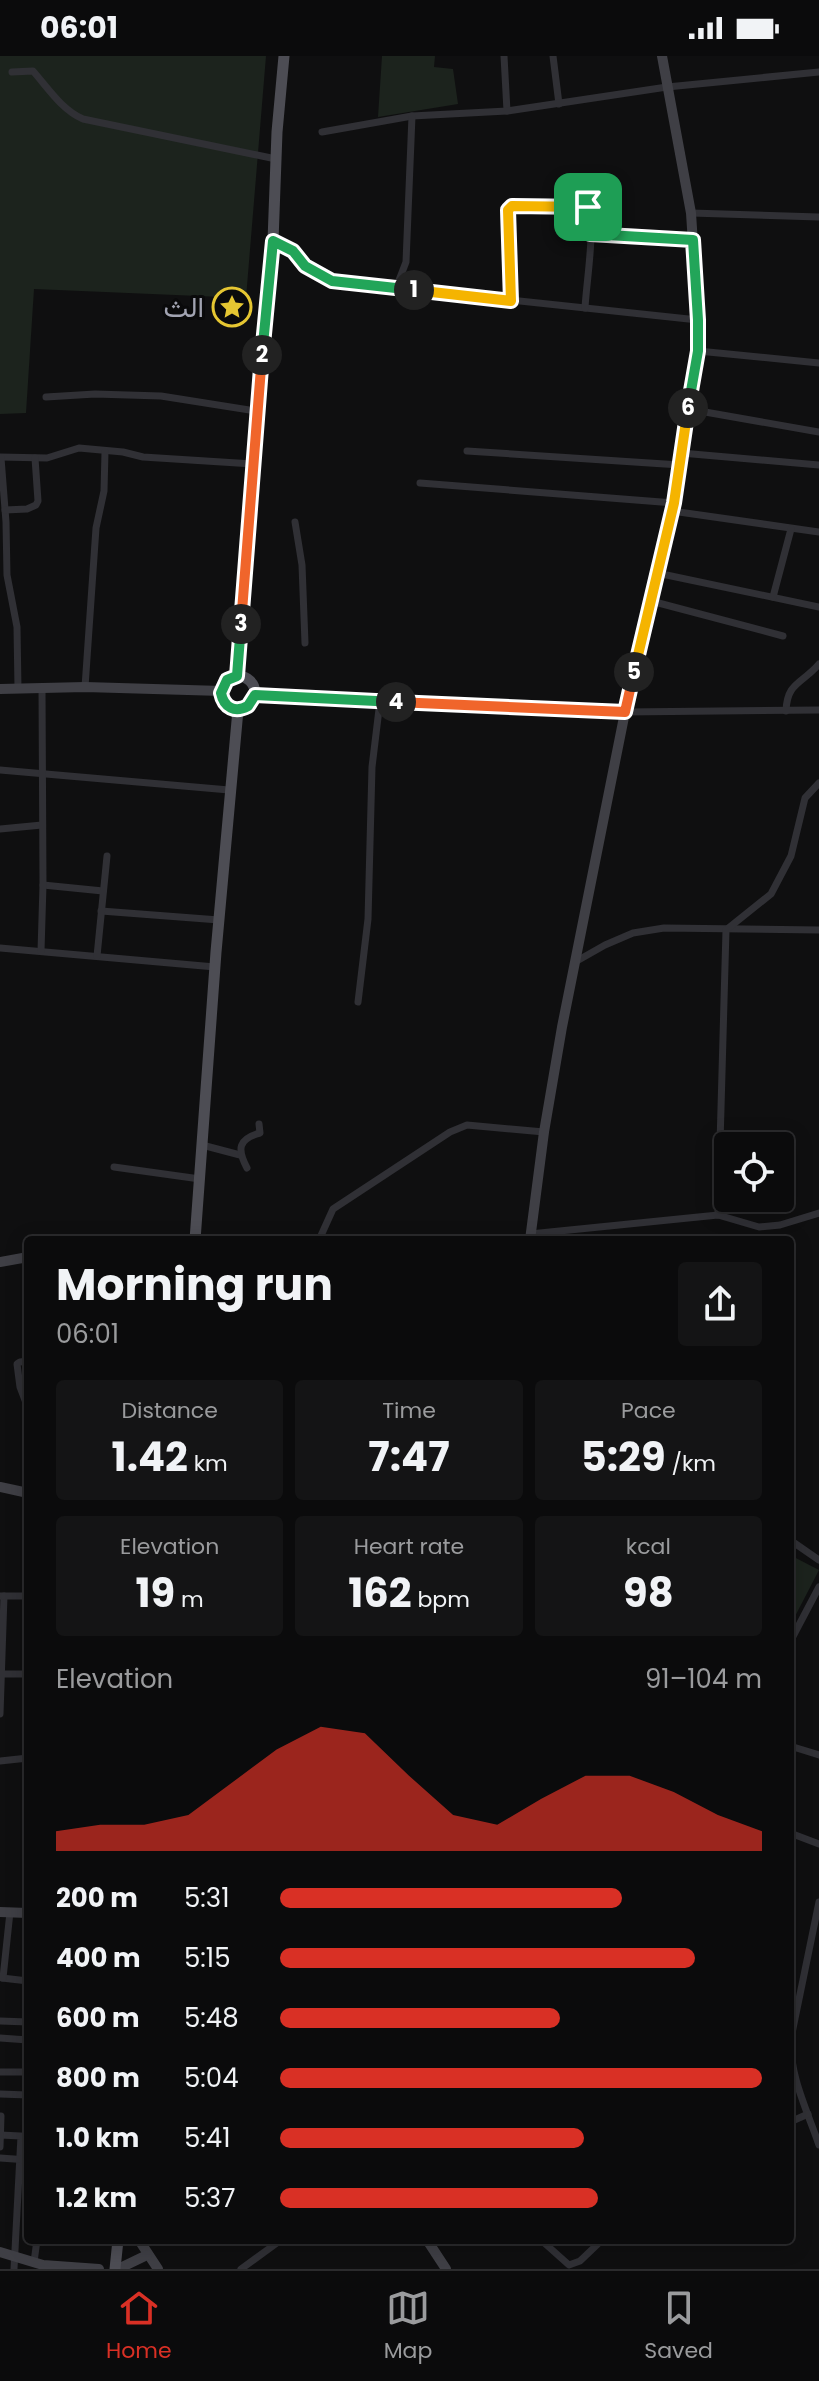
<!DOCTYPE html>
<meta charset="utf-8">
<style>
:root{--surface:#0b0b0c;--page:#141415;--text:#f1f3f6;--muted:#9a9b9d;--line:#2b2b2d;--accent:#d93025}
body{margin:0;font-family:Poppins,Vazirmatn,sans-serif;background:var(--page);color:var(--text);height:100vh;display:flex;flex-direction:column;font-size:30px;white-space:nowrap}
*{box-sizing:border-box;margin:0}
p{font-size:26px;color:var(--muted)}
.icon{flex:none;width:44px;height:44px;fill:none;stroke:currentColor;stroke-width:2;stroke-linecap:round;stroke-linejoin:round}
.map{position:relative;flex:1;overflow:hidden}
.panel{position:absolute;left:24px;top:1180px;width:770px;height:1008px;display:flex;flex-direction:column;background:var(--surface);border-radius:8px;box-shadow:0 4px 20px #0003,0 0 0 2px var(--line)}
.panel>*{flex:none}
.buttons{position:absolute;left:714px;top:1076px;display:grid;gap:16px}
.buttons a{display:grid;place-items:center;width:80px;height:80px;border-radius:8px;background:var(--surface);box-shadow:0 4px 20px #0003,0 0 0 2px var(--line);font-size:40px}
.pin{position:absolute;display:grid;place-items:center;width:68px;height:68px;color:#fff;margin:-34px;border-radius:16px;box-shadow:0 4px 12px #0006}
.km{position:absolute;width:40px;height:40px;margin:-20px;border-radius:50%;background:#222;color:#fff;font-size:22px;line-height:40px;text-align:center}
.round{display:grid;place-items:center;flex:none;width:84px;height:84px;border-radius:8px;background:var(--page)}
.head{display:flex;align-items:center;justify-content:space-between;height:136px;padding:0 32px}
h1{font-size:44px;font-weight:700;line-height:60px}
.metrics{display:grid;grid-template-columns:repeat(3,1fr);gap:12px;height:136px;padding:8px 32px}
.metrics div{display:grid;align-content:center;border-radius:8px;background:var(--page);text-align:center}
.metrics b{font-size:40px;font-weight:700}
.metrics small{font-size:22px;font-weight:400}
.metrics p{font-size:22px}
.chart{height:224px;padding:16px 32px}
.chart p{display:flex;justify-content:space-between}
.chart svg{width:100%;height:144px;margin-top:8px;fill:var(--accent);opacity:.7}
ul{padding:0 32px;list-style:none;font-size:26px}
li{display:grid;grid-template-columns:128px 96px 1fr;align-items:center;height:60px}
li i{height:20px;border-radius:10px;background:var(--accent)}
.status{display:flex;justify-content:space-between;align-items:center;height:56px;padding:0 40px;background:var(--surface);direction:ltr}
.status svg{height:22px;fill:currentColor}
.dock{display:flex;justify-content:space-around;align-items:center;height:112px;border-top:2px solid var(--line);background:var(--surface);font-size:22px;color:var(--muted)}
.dock a{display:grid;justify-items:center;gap:4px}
.dock .active{color:var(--accent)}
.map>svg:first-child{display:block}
.green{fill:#1c231d}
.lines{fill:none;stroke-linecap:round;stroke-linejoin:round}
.street{stroke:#303035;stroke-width:7}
.secondary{stroke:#3f3f45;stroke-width:10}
.primary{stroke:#4d4d54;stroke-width:11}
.split-1-casing{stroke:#fff;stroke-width:16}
.split-2-casing{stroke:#fff;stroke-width:16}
.split-3-casing{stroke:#fff;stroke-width:16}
.split-4-casing{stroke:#fff;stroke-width:16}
.split-5-casing{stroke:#fff;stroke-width:16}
.split-6-casing{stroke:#fff;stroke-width:16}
.split-7-casing{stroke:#fff;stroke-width:16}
.split-1{stroke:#f5b400;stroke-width:10}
.split-2{stroke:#22a559;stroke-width:10}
.split-3{stroke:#f0652b;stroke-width:10}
.split-4{stroke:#22a559;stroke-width:10}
.split-5{stroke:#f0652b;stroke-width:10}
.split-6{stroke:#f5b400;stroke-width:10}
.split-7{stroke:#22a559;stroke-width:10}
.labels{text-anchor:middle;stroke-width:6;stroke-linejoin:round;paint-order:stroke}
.poi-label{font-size:28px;fill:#a1a3b1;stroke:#0a0a0b;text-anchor:end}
</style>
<div class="status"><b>06:01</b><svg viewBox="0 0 49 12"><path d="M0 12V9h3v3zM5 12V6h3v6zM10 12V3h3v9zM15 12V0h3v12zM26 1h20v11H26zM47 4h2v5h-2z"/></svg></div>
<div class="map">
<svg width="819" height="2213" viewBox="0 0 819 2213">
<rect width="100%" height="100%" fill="#0f0f10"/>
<g class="green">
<polygon points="0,0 266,0 246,242 34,233 26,357 0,358"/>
<polygon points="382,0 435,0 434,11 453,13 458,48 378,61"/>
<polygon points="790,1499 819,1514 790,1570"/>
</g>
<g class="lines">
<g class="street">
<polyline points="504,0 507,55"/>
<polyline points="553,0 559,48"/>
<path d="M12,16l21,-1c15,17 29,39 50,48l193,40"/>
<polyline points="322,76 412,60 507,55 667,31 819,16"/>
<polyline points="691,157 819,161"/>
<polyline points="590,178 693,184"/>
<polyline points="273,185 293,195 305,210 332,225 698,264"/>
<polyline points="396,232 406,206 412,60"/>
<path d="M511,245l-3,-91 4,-4 76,1c8,19 -2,78 -3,101"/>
<polyline points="698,295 819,307"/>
<polyline points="46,341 95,338 161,340 256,355"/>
<polyline points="688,353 819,376"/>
<polyline points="467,395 680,409"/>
<polyline points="681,397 819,409"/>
<polyline points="0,401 47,402 79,392 123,396 143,401 253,408"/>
<polyline points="1,402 6,466 7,519 17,571 18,633"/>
<polyline points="420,427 674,447"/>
<polyline points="5,454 27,453 36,449 38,445 35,402"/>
<polyline points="672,455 819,476"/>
<polyline points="295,466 302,509 305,587"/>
<polyline points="657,517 819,551"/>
<polyline points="773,541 791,473"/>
<polyline points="651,545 783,580"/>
<polyline points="85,631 96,472 104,435 105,396"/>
<path d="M786,655c1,-29 16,-27 33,-47"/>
<polyline points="625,656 819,654"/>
<polyline points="0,714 229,734"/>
<polyline points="0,773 42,769"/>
<polyline points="43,829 103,835"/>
<polyline points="101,855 219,864"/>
<polyline points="0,892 215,911"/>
<polyline points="41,895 43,829 42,632"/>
<polyline points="97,900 107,800"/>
<polyline points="575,906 605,889 633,877 664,872 819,874"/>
<polyline points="358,946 368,863 372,711 380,645"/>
<polyline points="202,1089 240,1099"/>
<polyline points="114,1111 200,1123"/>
<path d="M247,1112c-10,-19 -9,-29 13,-35l-1,-9"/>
<polyline points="718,1159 726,874 771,838 791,800 805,742 819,727"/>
<polyline points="530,1178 718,1159 759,1171 780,1169 819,1157"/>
<polyline points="319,1184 333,1153 450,1076 467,1069 544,1076"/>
<polyline points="28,1305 20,1306 17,1308 20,1331 28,1352"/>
<polyline points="790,1484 819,1504"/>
<polyline points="0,1540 4,1540 0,1658"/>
<polyline points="4,1540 28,1540"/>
<polyline points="790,1586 819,1531"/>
<polyline points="0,1618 28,1618"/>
<polyline points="790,1690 819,1699"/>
<polyline points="0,1705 28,1702"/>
<polyline points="790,1777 819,1788"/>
<path d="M819,1846l-28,136c-2,37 16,72 28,107"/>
<polyline points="2,1922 28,1925"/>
<polyline points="3,1922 10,1856"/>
<polyline points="0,1965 28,1966"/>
<polyline points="0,1982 28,1984"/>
<polyline points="0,2016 28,2016"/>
<polyline points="0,2038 28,2039"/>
<polyline points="790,2066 808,2058"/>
<polyline points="0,2079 21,2080 14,2213"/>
<polyline points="0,2091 1,2060"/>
<polyline points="0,2102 28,2104"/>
<polyline points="541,2184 569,2209 580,2205 602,2184"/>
<polyline points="34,2206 37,2184"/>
<polyline points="241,2213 281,2184"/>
</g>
<g class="secondary">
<polyline points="0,633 85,631 222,635"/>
<polyline points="255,639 625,656"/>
<polyline points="530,1184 544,1076 562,971 625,656 674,447 698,295 698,264 691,157 662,0"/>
<polyline points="0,1206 28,1201"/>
<polyline points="0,1431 28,1437"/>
<polyline points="0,1856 28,1857"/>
<polyline points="139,2184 158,2213"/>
<polyline points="427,2184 446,2213"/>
<polyline points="0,2196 43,2209 99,2213"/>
<polyline points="118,2213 147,2199"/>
</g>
<g class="primary">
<polyline points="237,620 256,355 273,185 277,76 284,0"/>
<circle cx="238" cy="637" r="17"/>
<polyline points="195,1184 216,896 238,654"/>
<polyline points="115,2213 118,2184"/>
</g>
</g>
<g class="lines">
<defs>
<polyline id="split-1" points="414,234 511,245 508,154 512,150 588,151"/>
<polyline id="split-2" points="262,299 273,185 293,195 305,210 332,225 414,234"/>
<polyline id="split-3" points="241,568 262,299"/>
<path id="split-4" d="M241,568l-4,52 -10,4 -6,13c3,15 14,20 27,13l7,-11 141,7"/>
<polyline id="split-5" points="396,646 625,656 634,616"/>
<polyline id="split-6" points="634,616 674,447 688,352"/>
<polyline id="split-7" points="588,151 591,156 590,178 693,184 698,264 698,295 688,352"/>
</defs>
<use href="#split-1" class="split-1-casing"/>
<use href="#split-2" class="split-2-casing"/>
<use href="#split-3" class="split-3-casing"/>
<use href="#split-4" class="split-4-casing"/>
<use href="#split-5" class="split-5-casing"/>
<use href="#split-6" class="split-6-casing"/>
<use href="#split-7" class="split-7-casing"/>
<use href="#split-1" class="split-1"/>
<use href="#split-2" class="split-2"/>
<use href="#split-3" class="split-3"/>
<use href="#split-4" class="split-4"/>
<use href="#split-5" class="split-5"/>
<use href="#split-6" class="split-6"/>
<use href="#split-7" class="split-7"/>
</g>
<defs>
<symbol id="sight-ring" viewBox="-11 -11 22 22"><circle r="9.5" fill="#0a0a0b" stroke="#e5c632" stroke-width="1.5"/><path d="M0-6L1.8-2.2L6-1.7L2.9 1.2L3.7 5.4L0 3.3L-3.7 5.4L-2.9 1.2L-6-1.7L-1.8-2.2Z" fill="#e5c632"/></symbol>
</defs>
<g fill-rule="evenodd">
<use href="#sight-ring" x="210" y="229" width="44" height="44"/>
</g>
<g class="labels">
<g class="poi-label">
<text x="204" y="261">الث</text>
</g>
</g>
</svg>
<div class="buttons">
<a><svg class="icon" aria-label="locate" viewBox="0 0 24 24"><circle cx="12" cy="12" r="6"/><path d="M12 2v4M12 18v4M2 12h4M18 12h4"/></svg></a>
</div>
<div class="pin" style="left:588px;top:151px;background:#1e9e55"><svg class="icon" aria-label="arrive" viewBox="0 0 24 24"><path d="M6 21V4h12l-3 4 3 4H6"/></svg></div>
<b class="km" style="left:414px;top:234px">1</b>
<b class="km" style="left:262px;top:299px">2</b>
<b class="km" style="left:241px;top:568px">3</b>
<b class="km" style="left:396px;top:646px">4</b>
<b class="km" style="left:634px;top:616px">5</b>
<b class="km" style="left:688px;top:352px">6</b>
<section class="panel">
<div class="head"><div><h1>Morning run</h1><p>06:01</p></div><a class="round"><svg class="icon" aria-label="share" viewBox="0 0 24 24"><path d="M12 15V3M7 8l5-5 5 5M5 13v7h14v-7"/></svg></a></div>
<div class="metrics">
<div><p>Distance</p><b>1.42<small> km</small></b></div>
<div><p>Time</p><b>7:47</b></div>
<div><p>Pace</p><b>5:29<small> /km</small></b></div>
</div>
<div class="metrics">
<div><p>Elevation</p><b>19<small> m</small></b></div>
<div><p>Heart rate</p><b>162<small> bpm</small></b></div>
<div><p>kcal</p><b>98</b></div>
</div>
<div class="chart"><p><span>Elevation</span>91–104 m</p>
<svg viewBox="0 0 160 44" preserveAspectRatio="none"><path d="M0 44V38L10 36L20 36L30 33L40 23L50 13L60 6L70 8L80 21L90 33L100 36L110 28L120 21L130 21L140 26L150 33L160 38V44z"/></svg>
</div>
<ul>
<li><b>200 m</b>5:31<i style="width:71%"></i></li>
<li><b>400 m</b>5:15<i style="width:86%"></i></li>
<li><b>600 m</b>5:48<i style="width:58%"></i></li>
<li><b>800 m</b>5:04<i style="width:100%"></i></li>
<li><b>1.0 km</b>5:41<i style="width:63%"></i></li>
<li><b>1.2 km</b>5:37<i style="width:66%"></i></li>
</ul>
</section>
</div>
<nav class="dock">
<a class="active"><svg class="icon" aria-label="home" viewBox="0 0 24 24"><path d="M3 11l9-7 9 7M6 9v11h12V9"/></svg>Home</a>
<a><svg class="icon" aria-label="map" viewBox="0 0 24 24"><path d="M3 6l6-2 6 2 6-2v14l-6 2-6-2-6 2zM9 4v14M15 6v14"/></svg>Map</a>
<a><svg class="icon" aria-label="saved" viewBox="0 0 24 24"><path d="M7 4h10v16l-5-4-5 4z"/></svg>Saved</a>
</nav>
